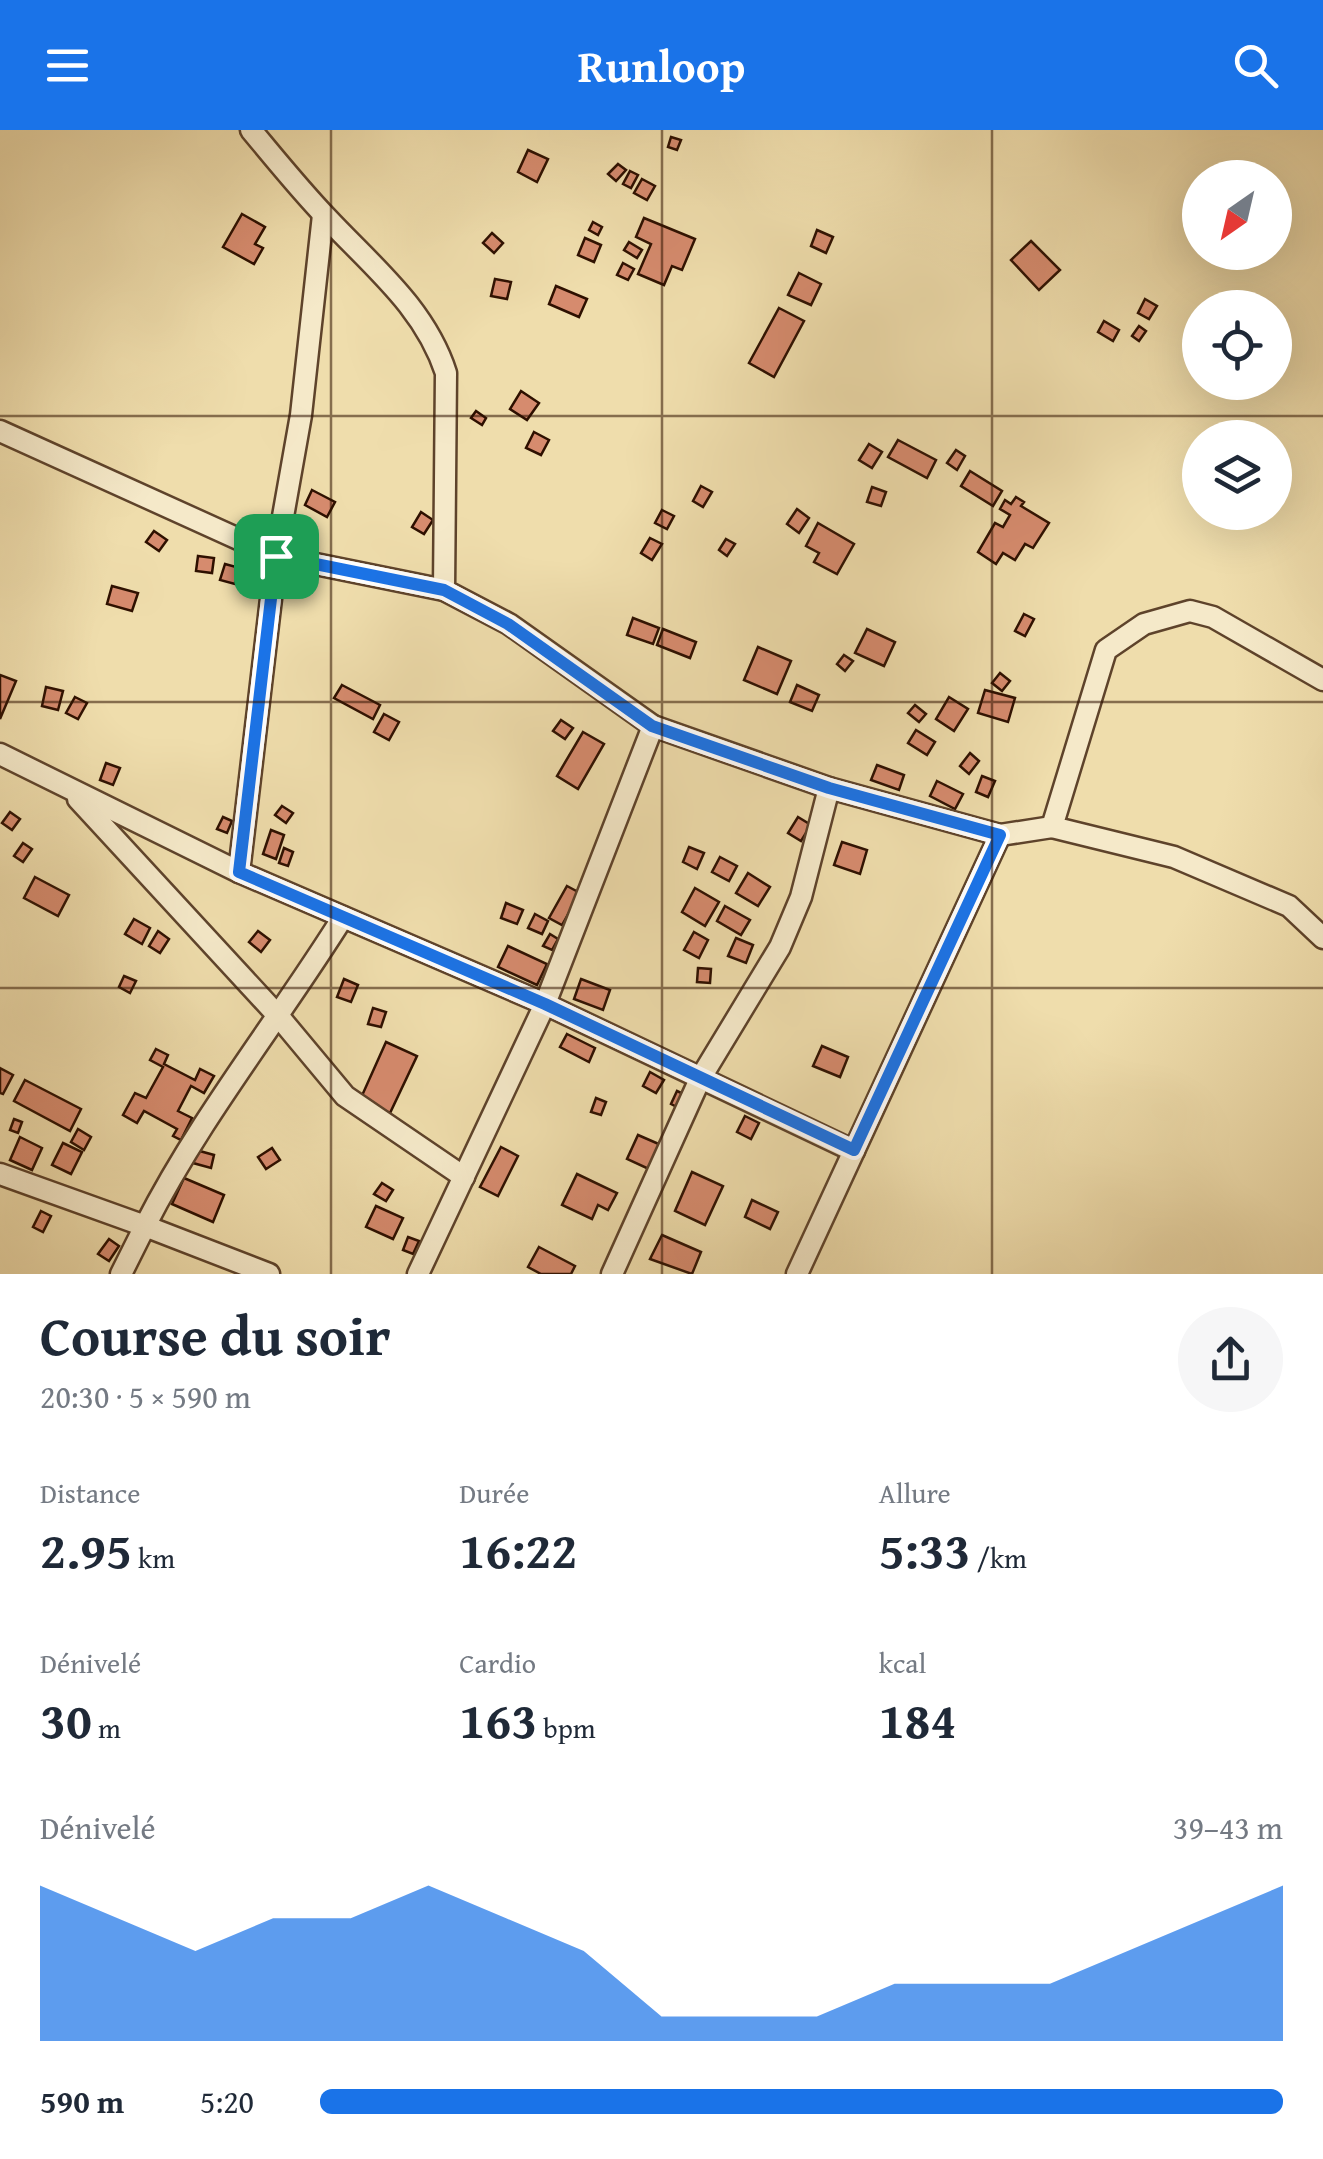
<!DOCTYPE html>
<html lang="fr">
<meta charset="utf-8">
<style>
:root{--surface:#fff;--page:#f6f6f7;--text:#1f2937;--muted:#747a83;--accent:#1a73e8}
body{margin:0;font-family:"Gentium Book Plus",serif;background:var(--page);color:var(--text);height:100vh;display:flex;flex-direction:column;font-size:38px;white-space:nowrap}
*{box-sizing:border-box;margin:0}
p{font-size:32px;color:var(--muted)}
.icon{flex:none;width:55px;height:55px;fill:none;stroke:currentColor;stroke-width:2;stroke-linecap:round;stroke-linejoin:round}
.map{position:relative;height:1144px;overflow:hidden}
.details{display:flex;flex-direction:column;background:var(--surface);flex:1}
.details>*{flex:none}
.needle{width:65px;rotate:214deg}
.fabs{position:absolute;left:1182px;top:30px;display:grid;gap:20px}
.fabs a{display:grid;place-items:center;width:110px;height:110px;border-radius:50%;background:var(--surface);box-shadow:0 10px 40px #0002;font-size:50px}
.pin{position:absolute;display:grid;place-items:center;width:85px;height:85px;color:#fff;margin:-42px;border-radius:20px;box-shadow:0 5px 15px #0006}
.round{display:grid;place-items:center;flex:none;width:105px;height:105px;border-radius:52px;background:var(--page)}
.head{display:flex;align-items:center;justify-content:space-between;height:170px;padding:0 40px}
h1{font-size:55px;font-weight:700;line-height:75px}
.figures{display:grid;grid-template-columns:repeat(3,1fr);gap:15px;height:170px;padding:10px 40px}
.figures div{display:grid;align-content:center}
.figures b{font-size:50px;font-weight:700}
.figures small{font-size:28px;font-weight:400}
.figures p{font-size:28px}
.chart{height:280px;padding:20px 40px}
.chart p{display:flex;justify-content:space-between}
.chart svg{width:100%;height:180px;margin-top:10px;fill:var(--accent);opacity:.7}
ul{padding:0 40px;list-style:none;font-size:32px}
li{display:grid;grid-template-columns:160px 120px 1fr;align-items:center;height:75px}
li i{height:25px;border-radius:12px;background:var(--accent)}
header{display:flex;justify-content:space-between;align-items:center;height:130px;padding:0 40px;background:var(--accent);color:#fff;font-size:45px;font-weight:700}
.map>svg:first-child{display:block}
.building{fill:#d68b6e;stroke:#2e1000;stroke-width:2.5}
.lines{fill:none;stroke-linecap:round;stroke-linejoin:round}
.street-casing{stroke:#5e432b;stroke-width:25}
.street{stroke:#f5e9c9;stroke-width:20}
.route-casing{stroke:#fff;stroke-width:20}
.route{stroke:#1a73e8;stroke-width:12}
.grid{fill:none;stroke:#2e1000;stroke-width:2.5;stroke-opacity:0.55}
</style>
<header><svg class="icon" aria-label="menu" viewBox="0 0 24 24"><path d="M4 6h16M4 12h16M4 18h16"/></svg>Runloop<svg class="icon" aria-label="search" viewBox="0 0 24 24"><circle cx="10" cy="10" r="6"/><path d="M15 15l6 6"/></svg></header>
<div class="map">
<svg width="1323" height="1144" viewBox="0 0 1323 1144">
<rect width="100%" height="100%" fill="#efddac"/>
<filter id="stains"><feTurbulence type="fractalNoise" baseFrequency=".002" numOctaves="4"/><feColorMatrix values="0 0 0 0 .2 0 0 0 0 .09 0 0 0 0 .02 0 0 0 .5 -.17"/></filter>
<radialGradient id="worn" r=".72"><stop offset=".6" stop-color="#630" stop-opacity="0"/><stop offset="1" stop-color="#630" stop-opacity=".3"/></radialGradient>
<g class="building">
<polygon points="671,7 681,10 677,20 668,17"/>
<polygon points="528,20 548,29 537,52 518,42"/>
<polygon points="618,34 626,40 616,51 608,44"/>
<polygon points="630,41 638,45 631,58 623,54"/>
<polygon points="642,49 655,56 647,70 634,63"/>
<polygon points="242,84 265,97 255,114 263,118 254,134 223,117"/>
<polygon points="644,88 695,109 682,140 672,136 664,155 638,144 651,114 636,107"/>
<polygon points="593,92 602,97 598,105 589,100"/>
<polygon points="817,100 833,107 826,123 811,116"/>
<polygon points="492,103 503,113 494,123 483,113"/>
<polygon points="585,108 601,115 594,132 578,125"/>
<polygon points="1031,111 1060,140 1039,160 1011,130"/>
<polygon points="629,112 642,120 637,128 624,120"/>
<polygon points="623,133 634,139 628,150 617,145"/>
<polygon points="799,143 821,154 811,175 788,165"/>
<polygon points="495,149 511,152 507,169 491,166"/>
<polygon points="556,156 587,169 579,187 549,174"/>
<polygon points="1145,169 1157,176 1149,189 1138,183"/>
<polygon points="779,178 804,191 774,247 749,233"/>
<polygon points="1104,191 1119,200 1113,211 1098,202"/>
<polygon points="1139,196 1146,201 1139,211 1132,206"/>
<polygon points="521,261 539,273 527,290 510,279"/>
<polygon points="476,281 486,288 482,295 471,288"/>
<polygon points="534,302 549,310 541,325 526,318"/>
<polygon points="898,310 936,330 927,348 888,327"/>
<polygon points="869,314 882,322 872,338 859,330"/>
<polygon points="956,320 965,326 957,340 947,333"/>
<polygon points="1200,323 1200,352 1188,345"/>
<polygon points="970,341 1002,361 993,376 961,356"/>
<polygon points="701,356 712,362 703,377 693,371"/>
<polygon points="872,357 886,362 881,376 867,372"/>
<polygon points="312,360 335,372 327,387 305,375"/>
<polygon points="1016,367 1024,372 1021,376 1049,393 1033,418 1025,414 1015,430 1003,423 996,434 978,422 995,393 1003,397 1010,385 1000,379 1005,370 1011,374"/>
<polygon points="797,379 809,388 799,403 787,394"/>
<polygon points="662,380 674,386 667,399 655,393"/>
<polygon points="421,382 433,390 424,404 412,397"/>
<polygon points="818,393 854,414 837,444 814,432 819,423 806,416"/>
<polygon points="154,401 167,410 159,421 146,412"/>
<polygon points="650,408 662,414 652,430 641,423"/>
<polygon points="726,409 735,414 727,426 719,420"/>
<polygon points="198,426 214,428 212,443 196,441"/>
<polygon points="225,434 240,438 235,454 220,450"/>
<polygon points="250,448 263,450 260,465 247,463"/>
<polygon points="112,456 138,463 132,481 107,474"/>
<polygon points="1024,484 1034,489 1025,506 1015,501"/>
<polygon points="633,488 659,498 653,514 627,505"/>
<polygon points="663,499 696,512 690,528 657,515"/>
<polygon points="867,499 895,512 884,536 855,523"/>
<polygon points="758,517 791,531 777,564 744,550"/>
<polygon points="844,525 853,531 845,541 837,534"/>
<polygon points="1000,543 1010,551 1002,561 992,553"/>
<polygon points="0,545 16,551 0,589"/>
<polygon points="342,555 380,575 373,589 334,568"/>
<polygon points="797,555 819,565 812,581 790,572"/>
<polygon points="46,557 63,561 58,580 42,576"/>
<polygon points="985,560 1015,568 1008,592 978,583"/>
<polygon points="75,567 87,573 78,589 66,583"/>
<polygon points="949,567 968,579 954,601 936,589"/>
<polygon points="915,575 926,584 919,592 908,583"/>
<polygon points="384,584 399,592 389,610 374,602"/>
<polygon points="561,590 573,598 565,609 553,601"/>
<polygon points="916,600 935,612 927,625 908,613"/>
<polygon points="583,602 604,614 578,659 557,646"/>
<polygon points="970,623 979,631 969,644 960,636"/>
<polygon points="106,633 120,638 113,655 100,650"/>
<polygon points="877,635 904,645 899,660 871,650"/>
<polygon points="982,646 995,651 988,667 976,662"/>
<polygon points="937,651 963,664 955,679 930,666"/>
<polygon points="282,676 293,683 286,693 275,685"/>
<polygon points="10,682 20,689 12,700 2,693"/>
<polygon points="223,687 232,691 227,703 217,699"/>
<polygon points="798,687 811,695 801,711 788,703"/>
<polygon points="271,700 284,705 276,729 263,724"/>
<polygon points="842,712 867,720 860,744 834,735"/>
<polygon points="23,713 32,719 23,732 14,726"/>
<polygon points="689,717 704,723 697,739 683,732"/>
<polygon points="284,718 293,722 288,736 279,733"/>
<polygon points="720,727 737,736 729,751 712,742"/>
<polygon points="748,743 770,757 758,776 736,763"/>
<polygon points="35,747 69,765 58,786 24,768"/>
<polygon points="567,756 580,763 562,795 549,788"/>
<polygon points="695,758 719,772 705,796 682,782"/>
<polygon points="506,773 523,780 517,794 501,788"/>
<polygon points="725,776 750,790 741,805 717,791"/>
<polygon points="535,784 548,791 542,804 528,798"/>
<polygon points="134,789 150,798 142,814 125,804"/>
<polygon points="158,801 169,809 160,823 149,816"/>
<polygon points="258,801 270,810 261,822 249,812"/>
<polygon points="694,802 708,810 699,828 684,820"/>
<polygon points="550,804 558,809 552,820 543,816"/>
<polygon points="736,808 753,815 746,833 728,826"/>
<polygon points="508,816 547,834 537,855 498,837"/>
<polygon points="698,838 711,839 710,853 697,852"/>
<polygon points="124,846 136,851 130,863 119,857"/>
<polygon points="344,849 358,855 351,872 337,867"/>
<polygon points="581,849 610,860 603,880 574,869"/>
<polygon points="373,878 386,882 381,897 368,894"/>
<polygon points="567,904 595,918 589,932 560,917"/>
<polygon points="386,912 417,926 390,983 360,970"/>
<polygon points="822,916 848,927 840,947 813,936"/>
<polygon points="156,919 168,925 164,934 195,950 200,939 214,946 204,963 191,956 178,981 192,988 181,1010 173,1006 177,999 144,981 137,993 123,985 135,963 146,968 163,937 150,930"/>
<polygon points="0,938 13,945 3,964 0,963"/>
<polygon points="650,942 664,950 656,963 643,956"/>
<polygon points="25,950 81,979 70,1001 14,971"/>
<polygon points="677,961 688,966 681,979 671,974"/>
<polygon points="596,968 606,972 601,985 591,982"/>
<polygon points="745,986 759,993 751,1009 737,1002"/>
<polygon points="14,989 22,992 18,1003 10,1000"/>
<polygon points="78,999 91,1007 84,1020 71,1012"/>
<polygon points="638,1005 661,1015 651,1040 627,1029"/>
<polygon points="20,1007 42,1018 32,1040 10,1030"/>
<polygon points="63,1013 82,1022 71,1044 52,1035"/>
<polygon points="501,1017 518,1026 498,1066 480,1057"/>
<polygon points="272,1018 280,1030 266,1039 258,1027"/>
<polygon points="196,1020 214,1025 211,1038 193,1033"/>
<polygon points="692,1042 723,1056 705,1095 675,1081"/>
<polygon points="577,1044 617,1063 608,1080 598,1075 592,1089 562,1075"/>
<polygon points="184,1048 224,1065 213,1092 172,1074"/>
<polygon points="382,1053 393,1060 386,1071 374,1064"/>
<polygon points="752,1070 778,1082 770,1099 745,1087"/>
<polygon points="376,1076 403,1088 393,1109 366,1097"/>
<polygon points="41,1081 51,1086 43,1102 33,1097"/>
<polygon points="662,1105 701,1122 692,1144 650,1129"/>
<polygon points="408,1107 419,1111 413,1124 403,1120"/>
<polygon points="109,1109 119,1116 109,1131 98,1124"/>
<polygon points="539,1117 575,1136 571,1144 541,1144 528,1137"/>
</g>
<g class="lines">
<defs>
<g id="street">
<path d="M251,0c25,30 50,61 77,89 45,48 97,89 118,154l-2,217 65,34 144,102 176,62 171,47 52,-8"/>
<polyline points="0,301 276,426 444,460"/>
<polyline points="1323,550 1213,487 1190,481 1144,494 1106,520 1052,697 1174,727 1289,776 1323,808"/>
<polyline points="0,624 239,742 545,874 854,1021"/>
<polyline points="78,669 280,888 345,966 464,1047"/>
<polyline points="239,742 276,426 301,285 323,85"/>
<path d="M0,1044l145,52c56,-110 133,-205 198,-309"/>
<polyline points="121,1144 145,1096 269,1144"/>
<polyline points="418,1144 545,874 653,596"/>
<polyline points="612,1144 700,949 780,817 801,767 829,658"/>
<polyline points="797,1144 1000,705"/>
</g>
</defs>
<use href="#street" class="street-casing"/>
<use href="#street" class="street"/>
</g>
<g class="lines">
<defs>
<polygon id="route" points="276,426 444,460 508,494 652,596 829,658 1000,705 854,1020 545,874 239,742"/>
</defs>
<use href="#route" class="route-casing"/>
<use href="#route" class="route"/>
</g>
<path class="grid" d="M331,0v1144M662,0v1144M992,0v1144M0,286h1323M0,572h1323M0,858h1323"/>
<rect width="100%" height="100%" filter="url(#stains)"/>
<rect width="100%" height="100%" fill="url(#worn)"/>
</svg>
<div class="fabs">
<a><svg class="needle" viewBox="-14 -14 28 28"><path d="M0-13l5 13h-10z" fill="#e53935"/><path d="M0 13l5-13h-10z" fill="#747a83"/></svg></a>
<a><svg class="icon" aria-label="locate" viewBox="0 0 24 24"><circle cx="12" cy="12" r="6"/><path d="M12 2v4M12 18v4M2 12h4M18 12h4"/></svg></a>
<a><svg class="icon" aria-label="layers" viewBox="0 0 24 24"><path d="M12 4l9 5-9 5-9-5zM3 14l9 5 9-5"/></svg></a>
</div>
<div class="pin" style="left:276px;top:426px;background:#1e9e55"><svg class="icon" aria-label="arrive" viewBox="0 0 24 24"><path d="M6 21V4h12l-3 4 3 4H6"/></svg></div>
</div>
<section class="details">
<div class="head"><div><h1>Course du soir</h1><p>20:30 · 5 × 590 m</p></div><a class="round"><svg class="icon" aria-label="share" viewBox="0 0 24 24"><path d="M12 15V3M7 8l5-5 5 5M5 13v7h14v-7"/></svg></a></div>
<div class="figures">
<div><p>Distance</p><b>2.95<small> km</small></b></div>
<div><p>Durée</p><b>16:22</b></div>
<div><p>Allure</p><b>5:33<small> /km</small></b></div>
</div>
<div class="figures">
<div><p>Dénivelé</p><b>30<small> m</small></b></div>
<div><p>Cardio</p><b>163<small> bpm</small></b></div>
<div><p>kcal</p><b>184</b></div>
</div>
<div class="chart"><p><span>Dénivelé</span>39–43 m</p>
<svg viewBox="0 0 160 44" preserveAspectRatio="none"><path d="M0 44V6L10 14L20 22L30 14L40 14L50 6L60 14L70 22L80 38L90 38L100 38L110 30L120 30L130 30L140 22L150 14L160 6V44z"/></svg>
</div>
<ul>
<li><b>590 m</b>5:20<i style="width:100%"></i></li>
</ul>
</section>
